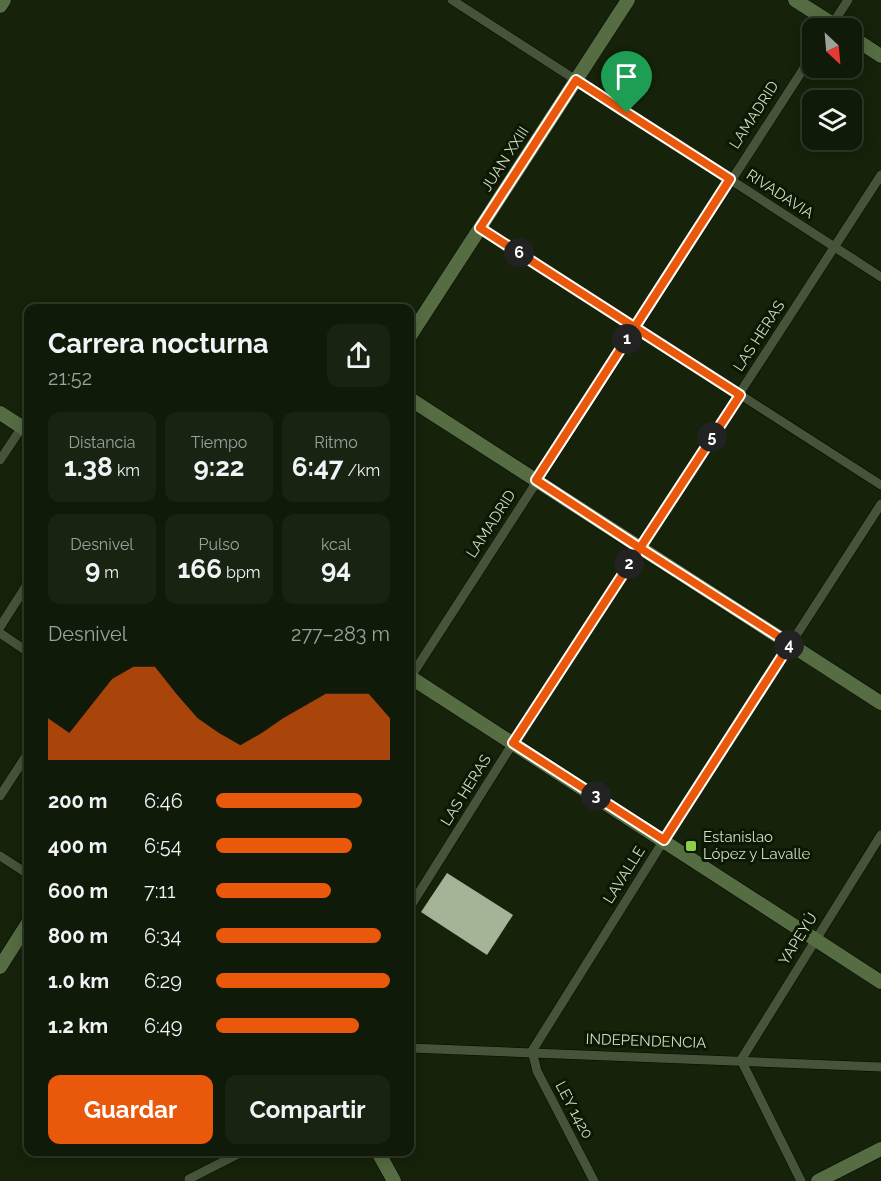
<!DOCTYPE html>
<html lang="es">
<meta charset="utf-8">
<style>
:root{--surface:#101a08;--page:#192312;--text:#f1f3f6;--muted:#9ca19c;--line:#303829;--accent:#ea580c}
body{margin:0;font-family:Raleway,sans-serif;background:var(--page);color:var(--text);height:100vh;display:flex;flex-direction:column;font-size:22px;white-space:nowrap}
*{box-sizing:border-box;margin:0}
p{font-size:20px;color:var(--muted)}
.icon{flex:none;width:33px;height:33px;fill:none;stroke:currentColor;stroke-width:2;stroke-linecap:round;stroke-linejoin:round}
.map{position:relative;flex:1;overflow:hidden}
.panel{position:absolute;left:24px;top:304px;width:390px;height:852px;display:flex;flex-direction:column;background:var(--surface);border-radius:12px;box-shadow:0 3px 15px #0003,0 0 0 2px var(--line)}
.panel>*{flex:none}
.needle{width:39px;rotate:154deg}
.controls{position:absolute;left:802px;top:18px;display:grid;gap:12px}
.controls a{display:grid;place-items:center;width:60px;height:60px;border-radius:12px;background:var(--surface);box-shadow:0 3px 15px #0003,0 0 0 2px var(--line);font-size:30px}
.pin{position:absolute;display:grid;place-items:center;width:51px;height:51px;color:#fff;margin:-62px -26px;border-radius:50% 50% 50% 0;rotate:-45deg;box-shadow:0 0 6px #0007}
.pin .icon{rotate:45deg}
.km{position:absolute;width:30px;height:30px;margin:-15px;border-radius:50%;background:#222;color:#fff;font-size:16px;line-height:30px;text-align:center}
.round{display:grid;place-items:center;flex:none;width:63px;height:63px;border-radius:12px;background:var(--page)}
.headline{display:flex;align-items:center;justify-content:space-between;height:102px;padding:0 24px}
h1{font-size:27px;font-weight:700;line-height:45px}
.figures{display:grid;grid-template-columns:repeat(3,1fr);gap:9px;height:102px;padding:6px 24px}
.figures div{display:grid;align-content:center;border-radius:12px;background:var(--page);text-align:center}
.figures b{font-size:26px;font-weight:700}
.figures small{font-size:16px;font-weight:400}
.figures p{font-size:16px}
.chart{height:168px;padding:12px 24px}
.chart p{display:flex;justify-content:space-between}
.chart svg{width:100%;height:108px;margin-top:6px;fill:var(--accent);opacity:.7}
.button{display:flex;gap:12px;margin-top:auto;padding:12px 24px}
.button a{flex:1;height:69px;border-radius:12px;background:var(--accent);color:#fff;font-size:24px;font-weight:700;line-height:69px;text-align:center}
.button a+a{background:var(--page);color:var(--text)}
ul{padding:0 24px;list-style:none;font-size:20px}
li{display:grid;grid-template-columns:96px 72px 1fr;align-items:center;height:45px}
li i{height:15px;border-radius:8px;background:var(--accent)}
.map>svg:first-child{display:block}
.building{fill:#a4b497}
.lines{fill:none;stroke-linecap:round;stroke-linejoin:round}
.street-casing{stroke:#030b00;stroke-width:10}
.secondary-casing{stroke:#030b00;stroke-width:15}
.street{stroke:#46543a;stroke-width:9}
.secondary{stroke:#566c42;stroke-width:14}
.route-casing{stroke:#fff;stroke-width:12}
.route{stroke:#ea580c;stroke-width:8}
.poi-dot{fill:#8cce45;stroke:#0d1803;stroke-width:2}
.labels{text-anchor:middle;stroke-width:6;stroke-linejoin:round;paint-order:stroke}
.street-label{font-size:15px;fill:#d2dbcc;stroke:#0d1803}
.poi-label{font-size:15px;fill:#d2dbcc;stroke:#0d1803;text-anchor:start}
</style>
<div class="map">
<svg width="881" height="1181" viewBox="0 0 881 1181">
<rect width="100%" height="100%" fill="#16220a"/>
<polygon class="building" points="447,873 513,915 487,955 421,912"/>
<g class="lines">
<defs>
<g id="street">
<polyline points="452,0 881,277"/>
<polyline points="831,26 848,0"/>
<polyline points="480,228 881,485"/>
<polyline points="0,460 22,427"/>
<polyline points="0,627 28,583"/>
<polyline points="0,633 28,652"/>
<polyline points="410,678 813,54"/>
<polyline points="0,796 28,753"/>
<polyline points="0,856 28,874"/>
<polyline points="410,907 513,743 881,175"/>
<polyline points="410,1048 881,1067"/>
<polyline points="741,1060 881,835"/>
<polyline points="741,1060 801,1181"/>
<polyline points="189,1179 242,1152"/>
<polyline points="594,1181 537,1071 532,1051 664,840 881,504"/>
</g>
<g id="secondary">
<polyline points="795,0 839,28"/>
<polyline points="0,6 4,0"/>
<polyline points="852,37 881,56"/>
<polyline points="410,336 628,0"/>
<polyline points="410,399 881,703"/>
<polyline points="0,413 28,431"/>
<polyline points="410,677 881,982"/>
<polyline points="0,967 28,923"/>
<polyline points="378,1152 394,1181"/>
<polyline points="818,1181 881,1149"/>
</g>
</defs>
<use href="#street" class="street-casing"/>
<use href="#secondary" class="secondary-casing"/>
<use href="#street" class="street"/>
<use href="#secondary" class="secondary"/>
</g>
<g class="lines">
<defs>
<path id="route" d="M627,113l103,66c-65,101 -129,201 -194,301l104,68 -127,195 151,97 126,-196 -150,-96 100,-153 -260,-167 96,-148 51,33"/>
</defs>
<use href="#route" class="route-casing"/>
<use href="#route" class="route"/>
</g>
<rect class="poi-dot" x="685" y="840" width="12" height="12" rx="3"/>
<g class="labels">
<g class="street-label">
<text transform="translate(754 115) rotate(-57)" y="5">LAMADRID</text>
<text transform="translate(505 159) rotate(-57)" y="5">JUAN XXIII</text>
<text transform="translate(780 194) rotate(33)" y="5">RIVADAVIA</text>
<text transform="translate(759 336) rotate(-57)" y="5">LAS HERAS</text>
<text transform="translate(491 524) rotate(-57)" y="5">LAMADRID</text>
<text transform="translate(466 790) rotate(-58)" y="5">LAS HERAS</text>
<text transform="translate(624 875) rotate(-58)" y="5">LAVALLE</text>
<text transform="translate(798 939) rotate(-58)" y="5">YAPEYÚ</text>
<text transform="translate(646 1041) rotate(2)" y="5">INDEPENDENCIA</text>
<text transform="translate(574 1110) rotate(62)" y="5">LEY 1420</text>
</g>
<g class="poi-label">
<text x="703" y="842">Estanislao<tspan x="703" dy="17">López y Lavalle</tspan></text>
</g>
</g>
</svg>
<div class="controls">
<a><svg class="needle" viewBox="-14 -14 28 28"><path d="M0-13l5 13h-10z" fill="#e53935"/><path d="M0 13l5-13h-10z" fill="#9ca19c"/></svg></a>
<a><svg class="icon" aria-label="layers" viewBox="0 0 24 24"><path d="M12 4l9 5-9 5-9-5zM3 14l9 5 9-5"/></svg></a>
</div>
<div class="pin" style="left:627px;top:113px;background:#1e9e55"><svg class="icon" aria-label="arrive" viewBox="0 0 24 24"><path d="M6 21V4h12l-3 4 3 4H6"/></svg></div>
<b class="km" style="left:627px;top:339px">1</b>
<b class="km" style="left:629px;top:564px">2</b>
<b class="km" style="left:596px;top:796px">3</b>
<b class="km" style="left:789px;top:645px">4</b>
<b class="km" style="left:712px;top:437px">5</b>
<b class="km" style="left:519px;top:253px">6</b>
<section class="panel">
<div class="headline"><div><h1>Carrera nocturna</h1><p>21:52</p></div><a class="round"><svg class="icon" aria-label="share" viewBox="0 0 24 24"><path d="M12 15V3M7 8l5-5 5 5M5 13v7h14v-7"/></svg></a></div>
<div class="figures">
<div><p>Distancia</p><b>1.38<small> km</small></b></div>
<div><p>Tiempo</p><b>9:22</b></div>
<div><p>Ritmo</p><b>6:47<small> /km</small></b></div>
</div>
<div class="figures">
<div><p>Desnivel</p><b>9<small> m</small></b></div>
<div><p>Pulso</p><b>166<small> bpm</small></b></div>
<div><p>kcal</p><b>94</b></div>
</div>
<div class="chart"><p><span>Desnivel</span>277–283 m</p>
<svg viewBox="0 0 160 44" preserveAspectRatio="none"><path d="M0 44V27L10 33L20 22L30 11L40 6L50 6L60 17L70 27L80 33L90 38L100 33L110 27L120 22L130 17L140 17L150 17L160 27V44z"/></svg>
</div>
<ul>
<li><b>200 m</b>6:46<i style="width:84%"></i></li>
<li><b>400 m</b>6:54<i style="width:78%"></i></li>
<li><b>600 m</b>7:11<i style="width:66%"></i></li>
<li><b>800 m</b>6:34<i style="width:95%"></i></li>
<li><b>1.0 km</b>6:29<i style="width:100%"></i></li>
<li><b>1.2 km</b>6:49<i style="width:82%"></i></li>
</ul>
<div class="button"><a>Guardar</a><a>Compartir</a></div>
</section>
</div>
